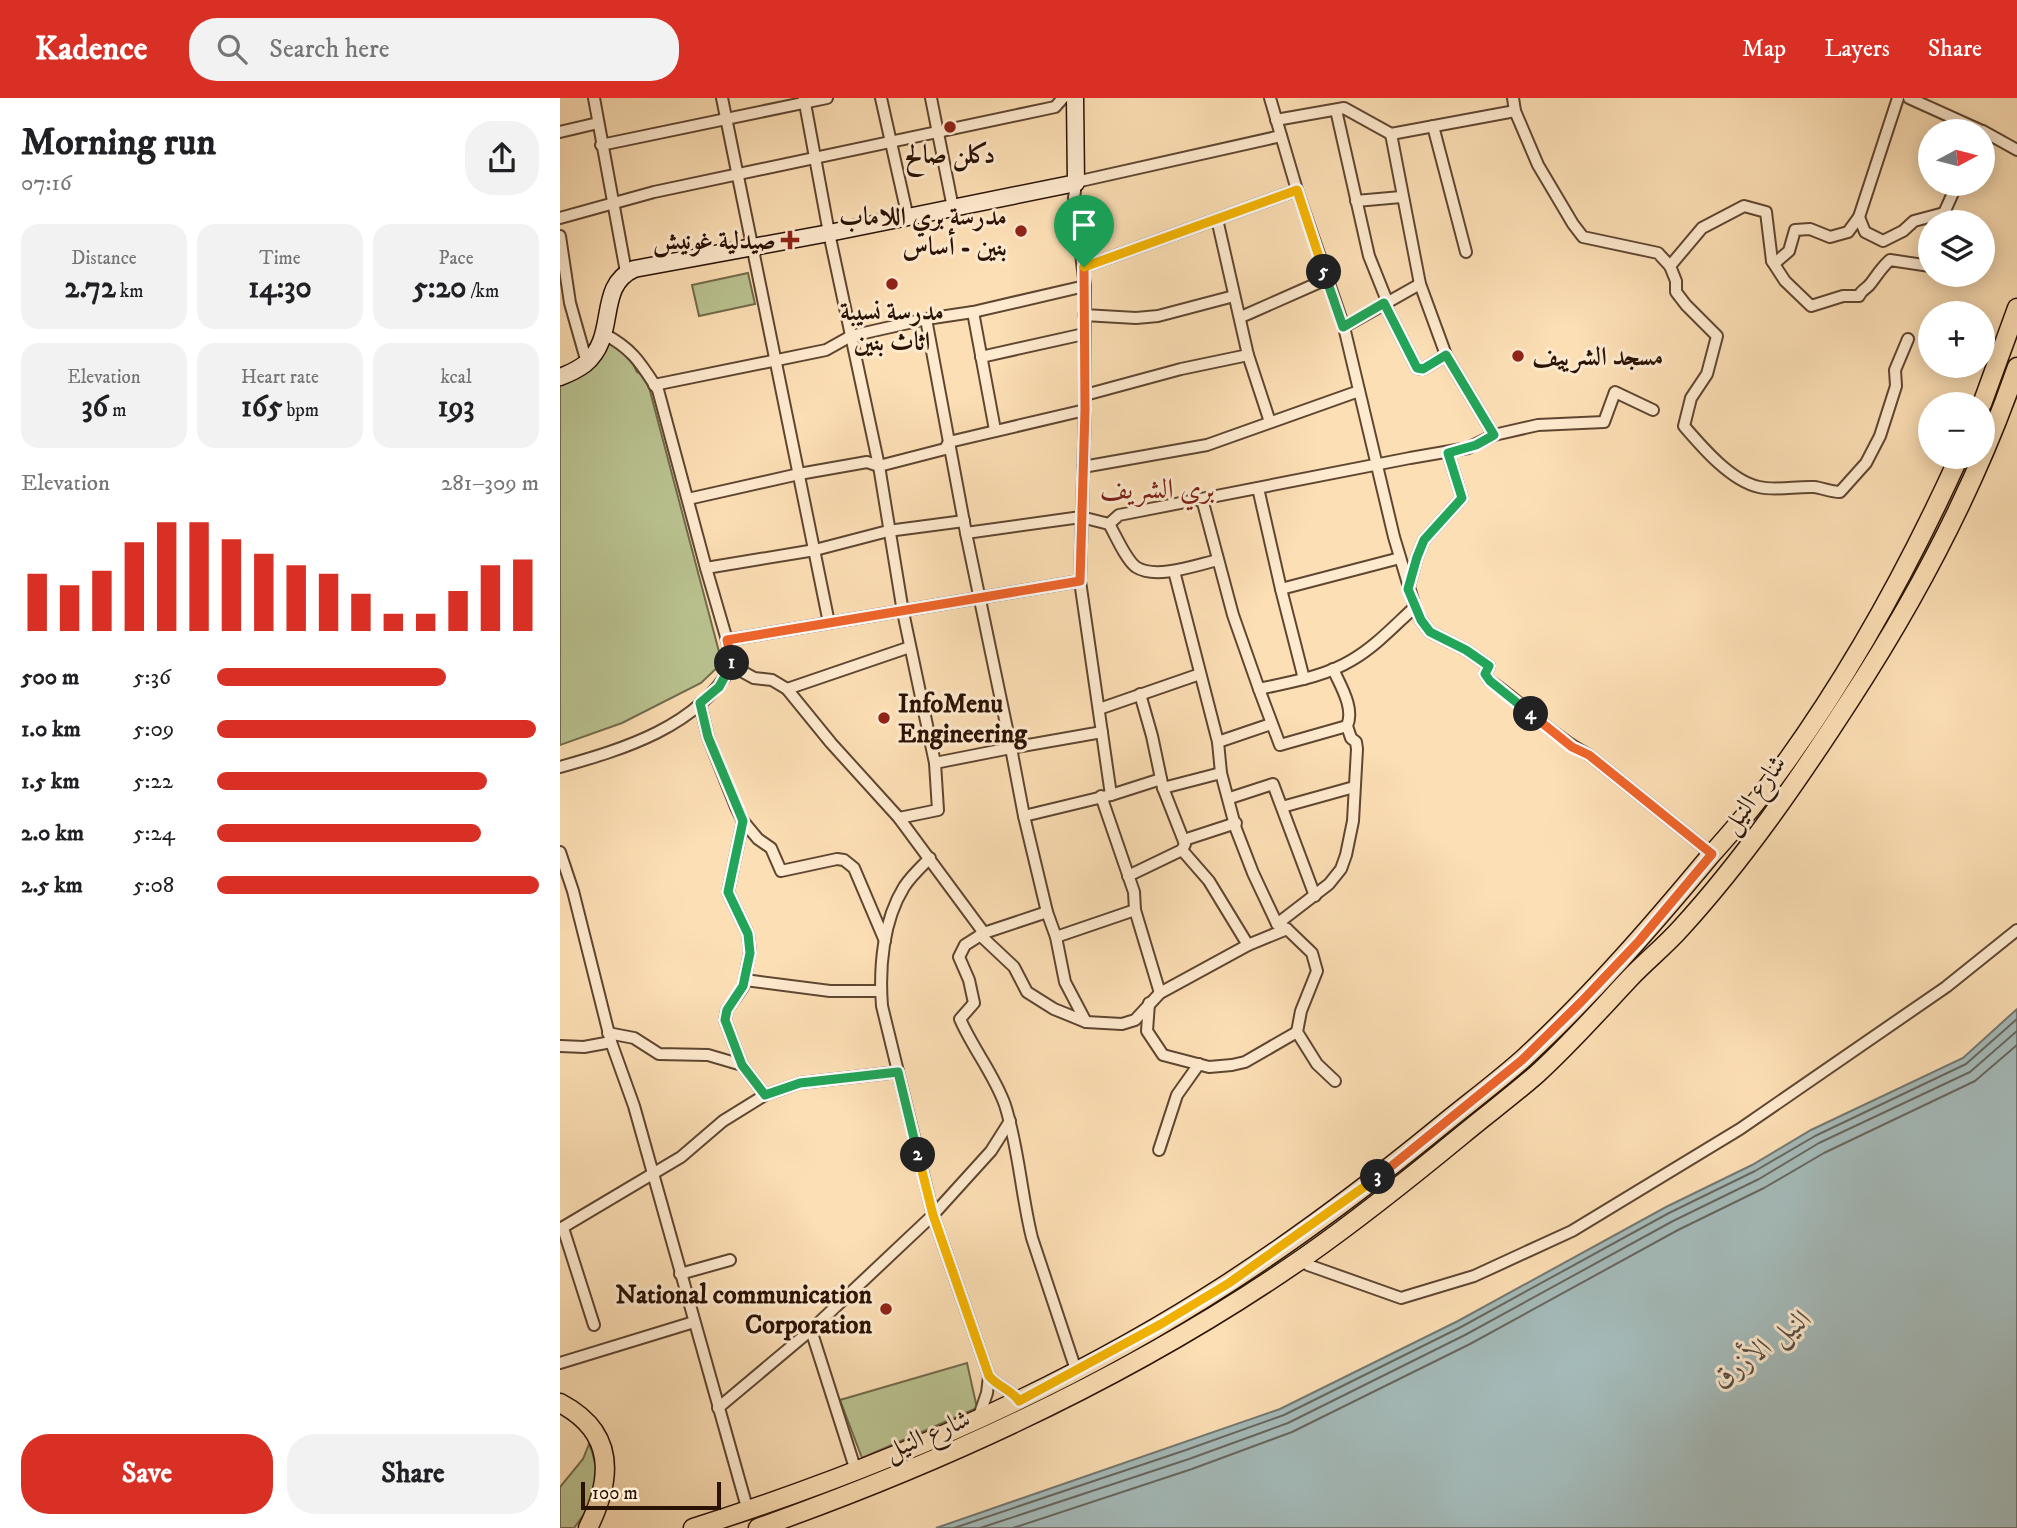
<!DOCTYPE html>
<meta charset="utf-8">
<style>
:root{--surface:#fff;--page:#f2f2f2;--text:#202124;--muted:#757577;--accent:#d93025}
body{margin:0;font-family:"IM FELL DW Pica",Amiri,serif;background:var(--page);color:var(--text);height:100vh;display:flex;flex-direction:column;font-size:26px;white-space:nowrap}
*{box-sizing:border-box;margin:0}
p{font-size:23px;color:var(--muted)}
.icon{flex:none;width:38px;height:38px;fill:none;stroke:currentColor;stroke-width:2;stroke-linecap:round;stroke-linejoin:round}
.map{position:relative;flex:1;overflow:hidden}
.panel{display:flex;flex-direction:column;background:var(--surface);width:560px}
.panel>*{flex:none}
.needle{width:46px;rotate:83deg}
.buttons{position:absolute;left:1358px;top:21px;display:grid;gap:14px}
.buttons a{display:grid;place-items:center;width:77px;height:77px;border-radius:50%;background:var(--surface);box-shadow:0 4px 18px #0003;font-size:35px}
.scale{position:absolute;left:21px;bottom:18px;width:140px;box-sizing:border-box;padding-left:7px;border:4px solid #2a1305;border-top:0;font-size:19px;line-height:24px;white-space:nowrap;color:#2a1305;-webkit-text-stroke:5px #feeacf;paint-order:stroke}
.pin{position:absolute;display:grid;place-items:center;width:60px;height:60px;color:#fff;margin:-72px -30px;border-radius:50% 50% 50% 0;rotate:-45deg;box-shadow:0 0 7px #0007}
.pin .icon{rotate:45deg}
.km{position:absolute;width:35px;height:35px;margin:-18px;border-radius:50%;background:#222;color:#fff;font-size:19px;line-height:35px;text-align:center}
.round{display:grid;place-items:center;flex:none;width:74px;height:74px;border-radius:28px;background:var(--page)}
.overview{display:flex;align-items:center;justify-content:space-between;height:119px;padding:0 21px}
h1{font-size:38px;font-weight:800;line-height:52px}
.metrics{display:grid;grid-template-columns:repeat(3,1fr);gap:10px;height:119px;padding:7px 21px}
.metrics div{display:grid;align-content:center;border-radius:18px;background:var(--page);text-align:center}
.metrics b{font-size:30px;font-weight:800}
.metrics small{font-size:19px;font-weight:400}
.metrics p{font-size:19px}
.chart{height:196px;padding:14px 21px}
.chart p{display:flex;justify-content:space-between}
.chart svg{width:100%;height:126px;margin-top:7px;stroke:var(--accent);stroke-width:6}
.primary-button{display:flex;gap:14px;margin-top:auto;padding:14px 21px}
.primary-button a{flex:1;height:80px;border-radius:28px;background:var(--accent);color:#fff;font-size:28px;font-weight:800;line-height:80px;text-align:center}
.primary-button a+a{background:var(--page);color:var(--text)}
ul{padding:0 21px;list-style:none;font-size:23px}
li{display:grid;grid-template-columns:112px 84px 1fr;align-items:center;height:52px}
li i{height:18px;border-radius:9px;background:var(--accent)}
header{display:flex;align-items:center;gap:42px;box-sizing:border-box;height:98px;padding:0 35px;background:var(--accent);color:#fff}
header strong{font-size:33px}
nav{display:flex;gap:38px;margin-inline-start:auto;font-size:24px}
.search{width:490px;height:63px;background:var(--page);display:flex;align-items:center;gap:18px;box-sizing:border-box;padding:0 24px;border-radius:28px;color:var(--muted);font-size:26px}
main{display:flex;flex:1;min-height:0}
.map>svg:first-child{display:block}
.green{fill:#bac391;stroke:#726b4b;stroke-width:2}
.water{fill:#a4bab9;stroke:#737771;stroke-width:2}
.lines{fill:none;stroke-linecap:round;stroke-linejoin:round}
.shore{stroke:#67665f;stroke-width:2}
.minor-casing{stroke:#5f4631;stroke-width:14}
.secondary-casing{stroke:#2a1305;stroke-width:19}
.primary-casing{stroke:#2a1305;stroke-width:21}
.minor{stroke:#feeacf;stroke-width:10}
.secondary{stroke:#feeacf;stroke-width:16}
.primary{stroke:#fddfb5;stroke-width:18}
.split-1-casing{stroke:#fff;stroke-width:14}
.split-2-casing{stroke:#fff;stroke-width:14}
.split-3-casing{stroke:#fff;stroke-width:14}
.split-4-casing{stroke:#fff;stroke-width:14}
.split-5-casing{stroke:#fff;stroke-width:14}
.split-6-casing{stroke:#fff;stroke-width:14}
.split-1{stroke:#f0652b;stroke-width:9}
.split-2{stroke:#22a559;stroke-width:9}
.split-3{stroke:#f5b400;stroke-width:9}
.split-4{stroke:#f0652b;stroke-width:9}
.split-5{stroke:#22a559;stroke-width:9}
.split-6{stroke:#f5b400;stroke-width:9}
.poi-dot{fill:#8f2418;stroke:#feeacf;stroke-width:2.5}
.labels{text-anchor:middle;stroke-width:6;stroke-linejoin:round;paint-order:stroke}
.poi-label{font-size:26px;font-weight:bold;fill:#2a1305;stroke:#feeacf;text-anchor:end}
.street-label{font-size:26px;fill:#2a1305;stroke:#feeacf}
.neighbourhood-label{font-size:28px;fill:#7a1f14;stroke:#feeacf}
.water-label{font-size:28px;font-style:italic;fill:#554d44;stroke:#feeacf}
</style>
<header>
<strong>Kadence</strong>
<div class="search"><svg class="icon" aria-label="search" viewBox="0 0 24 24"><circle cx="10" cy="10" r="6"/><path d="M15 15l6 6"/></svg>Search here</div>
<nav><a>Map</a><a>Layers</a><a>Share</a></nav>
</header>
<main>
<section class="panel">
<div class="overview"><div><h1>Morning run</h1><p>07:16</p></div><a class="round"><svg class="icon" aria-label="share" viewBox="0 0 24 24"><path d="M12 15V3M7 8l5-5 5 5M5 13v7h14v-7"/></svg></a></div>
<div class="metrics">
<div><p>Distance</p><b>2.72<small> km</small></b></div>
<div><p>Time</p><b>14:30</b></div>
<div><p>Pace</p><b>5:20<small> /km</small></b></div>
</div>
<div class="metrics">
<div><p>Elevation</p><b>36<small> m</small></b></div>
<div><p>Heart rate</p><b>165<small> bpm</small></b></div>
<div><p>kcal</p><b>193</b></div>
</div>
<div class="chart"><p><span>Elevation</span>281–309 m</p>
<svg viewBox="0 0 160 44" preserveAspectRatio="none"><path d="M5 44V24M15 44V28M25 44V23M35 44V13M45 44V6M55 44V6M65 44V12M75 44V17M85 44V21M95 44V24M105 44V31M115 44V38M125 44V38M135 44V30M145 44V21M155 44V19"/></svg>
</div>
<ul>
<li><b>500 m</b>5:36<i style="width:71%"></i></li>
<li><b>1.0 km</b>5:09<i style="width:99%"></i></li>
<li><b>1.5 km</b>5:22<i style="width:84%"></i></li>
<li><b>2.0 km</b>5:24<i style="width:82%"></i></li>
<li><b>2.5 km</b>5:08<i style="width:100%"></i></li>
</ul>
<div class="primary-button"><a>Save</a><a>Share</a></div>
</section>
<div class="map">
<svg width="1457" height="1430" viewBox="0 0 1457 1430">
<rect width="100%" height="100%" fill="#fddfb5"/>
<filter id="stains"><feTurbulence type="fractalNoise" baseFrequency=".00286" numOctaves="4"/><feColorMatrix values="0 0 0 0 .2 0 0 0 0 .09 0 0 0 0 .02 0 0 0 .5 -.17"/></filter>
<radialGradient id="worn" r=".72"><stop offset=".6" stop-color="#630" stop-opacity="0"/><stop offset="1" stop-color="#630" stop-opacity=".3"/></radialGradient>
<g class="green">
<polygon points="188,175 195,206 139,218 132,187"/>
<polygon points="59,238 77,274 86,278 162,565 141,585 62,625 0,647 0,281"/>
<polygon points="407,1265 417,1310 302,1360 280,1302"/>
<path d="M29,1346c6,11 4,21 11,31l-9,30 -17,23h-14v-41l23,-28z"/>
</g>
<polygon class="water" points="1457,911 1457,1430 376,1430 720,1311 898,1223 1106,1109 1192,1067 1251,1032 1403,960"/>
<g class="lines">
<g class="shore">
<polyline points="394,1430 626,1352 724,1317 901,1229 1109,1115 1195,1073 1255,1038 1406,966 1457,921"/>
<polyline points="420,1430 629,1361 728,1325 905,1237 1113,1123 1199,1081 1259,1045 1410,974 1457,933"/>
<polyline points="453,1430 632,1371 732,1334 910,1246 1118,1132 1204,1090 1264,1055 1415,983 1457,947"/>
</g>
<defs>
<g id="minor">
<polyline points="34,0 66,174"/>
<polyline points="162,0 269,525"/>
<polyline points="244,0 269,135 319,368 343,514 375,665 451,650 464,718 487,814 496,839 505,884 526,924"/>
<polyline points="321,0 348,120"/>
<polyline points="371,0 393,110"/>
<path d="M710,0l27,92 47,137 50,210 21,70 6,13 9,12 36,18 23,16 -4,8 5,7c35,23 61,55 99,74l123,99"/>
<path d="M953,0l2,13 23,54 35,59 10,13 75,16 12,13 32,-38 42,-22 22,6 6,49 13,20 26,25 32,-10h16c3,-7 8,-7 12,-13 7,-9 10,-15 19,-23l40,6"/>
<polyline points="1349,0 1422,33"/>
<polyline points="776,12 809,158 827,203"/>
<polyline points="716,22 784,10 831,36 955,13"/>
<polyline points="873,28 906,154"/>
<polyline points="1423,33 1457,52"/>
<polyline points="0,34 38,25"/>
<polyline points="831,36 860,186 886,257 934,337"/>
<polyline points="41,47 267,0"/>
<polyline points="516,84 721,38"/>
<polyline points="516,85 514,100 525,188 525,312 520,483 551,697"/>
<polyline points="796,103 841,99"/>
<polyline points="1299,119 1338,0"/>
<polyline points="0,120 94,94 495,9 503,0"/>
<polyline points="657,121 688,257 710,324"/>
<polyline points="1382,124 1384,115 1397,86"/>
<polyline points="0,138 10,205 27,265"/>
<polyline points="1212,163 1215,165 1229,153 1235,132 1250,131 1270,139 1288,134 1299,119 1305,134 1323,143 1343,133 1354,123 1384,115"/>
<path d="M1110,168l6,15v11l10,13 31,31 -10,38 -16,24 -7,28c18,21 47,55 75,61 18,4 37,-1 55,0 9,1 16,5 26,5l26,-29 14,-27 16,-50 -1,-16 13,-31"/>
<polyline points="524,169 737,92"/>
<polyline points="824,205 857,270 863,271 886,257"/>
<polyline points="413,214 435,332"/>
<polyline points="524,217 576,220 598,218 674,198"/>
<polyline points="681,219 767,181"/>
<polyline points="366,221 406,435 451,650 542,634"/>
<polyline points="784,229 860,186"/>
<polyline points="421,259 524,236"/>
<polyline points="94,287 266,252 291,238 366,221 413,214 525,188"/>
<polyline points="525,297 621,271 688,257"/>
<polyline points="523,369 647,347 799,293"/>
<polyline points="698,390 721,491 744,581"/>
<polyline points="128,401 239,376 307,364 319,368 385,351 389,344 525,312"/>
<path d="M642,401l31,116 26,74c31,-7 65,-12 93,-29 24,-14 43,-35 63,-53"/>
<path d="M549,426c6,10 17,36 27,43 20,13 60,-2 82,-7"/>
<polyline points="406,435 521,419 549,426 559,417 850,360 908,350 934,337 978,327 1044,324 1055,294 1093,312"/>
<polyline points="146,470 255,452 328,433 404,423"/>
<polyline points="614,473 658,644 661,675 676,731 693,775 717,826 727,831 752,855 757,873 741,913 737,934 757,966 775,983"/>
<polyline points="849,488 857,459 864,442 902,400 888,355"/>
<polyline points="721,491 840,460"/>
<polyline points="167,542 520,483"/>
<path d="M172,568l22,12 18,2 15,9 44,54 68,75 85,115 -19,12 -6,12 10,23 5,23 -14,16c13,30 34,55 45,86 14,44 16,89 27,133l44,132"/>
<polyline points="227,591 350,549"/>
<polyline points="699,591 720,647 787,628"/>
<polyline points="140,605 148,639 176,709 183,723 198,741 211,750 221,773 277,761 284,762 294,770 325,843"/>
<polyline points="539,611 640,576"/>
<polyline points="658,644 711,626"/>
<path d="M0,669c64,-18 137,-40 172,-101l-5,-26 -21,-72 -48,-178c-17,-26 -25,-41 -54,-56"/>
<polyline points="603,690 661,675"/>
<polyline points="541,698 574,794 575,812 600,895"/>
<polyline points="670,700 713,686 755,798"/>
<polyline points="722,709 794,689"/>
<polyline points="464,718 551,697 601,681"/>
<polyline points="339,720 378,712 375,665"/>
<polyline points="183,723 168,794 188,836 190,854 183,889 167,912 165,922 182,967 205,997"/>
<polyline points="624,742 676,725"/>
<polyline points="622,752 649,783 688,847"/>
<polyline points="0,754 13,793 51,944 74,1008 188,1413"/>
<path d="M370,760c-9,9 -19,18 -26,29 -21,34 -25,80 -22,119l51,209 56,161 -2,17 -9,26"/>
<polyline points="568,778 622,752 625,746 603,690 592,638 580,596"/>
<path d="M717,826l52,-40 12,-15 5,-14 7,-34 4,-72 -1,-7 -5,-4 -4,-12c8,-18 -7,-41 -14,-57"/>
<polyline points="424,835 487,814"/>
<polyline points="420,837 454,869 467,894 494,911 526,924 562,926 575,922 600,895 688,847 727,831"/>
<polyline points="496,839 575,812"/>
<polyline points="185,882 270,893 321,893"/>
<polyline points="589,905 587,933 603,957 649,969 672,967 685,964 737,934"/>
<polyline points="48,935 74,940 99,956 148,957 182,967"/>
<polyline points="0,948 24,949 51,944"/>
<polyline points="599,1052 617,997 639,966"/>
<polyline points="3,1130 34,1227"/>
<polyline points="0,1131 121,1059 163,1023 205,997 240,985 338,974"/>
<polyline points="744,1159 748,1167 841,1200 914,1178 1012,1133 1180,1031 1386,889 1457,832"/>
<polyline points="120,1176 170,1162"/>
<polyline points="251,1232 296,1373"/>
<polyline points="0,1265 134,1224"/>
<path d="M429,1278c9,11 22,13 30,25"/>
<polyline points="158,1310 251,1232 373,1117 431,1053 450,1023"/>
</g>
<path id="secondary" d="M0,279c8,-3 17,-7 25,-13 34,-28 10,-77 49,-95l195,-36 247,-50 -1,-85"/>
<g id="primary">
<polyline points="1422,306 1457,210"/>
<path d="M0,1305c55,29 53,75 28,125"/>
<path d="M133,1430c187,-59 372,-139 537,-246 72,-47 141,-99 207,-153 29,-24 59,-46 87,-71 67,-62 127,-131 186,-202 17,-19 34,-38 50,-59 80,-104 145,-221 199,-340"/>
<path d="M198,1430c192,-68 380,-155 548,-272 54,-38 104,-78 155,-120 25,-21 51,-40 76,-62 33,-30 62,-63 93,-96 16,-17 35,-32 51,-50 63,-69 118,-149 169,-228 69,-106 126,-214 167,-333"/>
</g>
</defs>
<use href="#minor" class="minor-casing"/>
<use href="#secondary" class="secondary-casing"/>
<use href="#primary" class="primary-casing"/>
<use href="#minor" class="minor"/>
<use href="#secondary" class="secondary"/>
<use href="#primary" class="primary"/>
</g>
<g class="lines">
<defs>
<polyline id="split-1" points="172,565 167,542 520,483 525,312 524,169"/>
<polyline id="split-2" points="172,565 159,589 140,605 148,639 183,723 168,794 188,836 190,855 183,888 167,912 165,922 182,967 205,997 240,985 338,974 358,1057"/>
<path id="split-3" d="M358,1057l15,60 56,161c9,11 22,13 30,25l142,-77 68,-41 149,-106"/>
<polyline id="split-4" points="818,1079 962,962 1021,904 1079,843 1152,756 1029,657 1012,649 971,616"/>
<polyline id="split-5" points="764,174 783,229 824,205 857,270 863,271 886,257 934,337 916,347 888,355 902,400 864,442 857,459 848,491 861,522 870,534 906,552 929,568 925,576 930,583 971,616"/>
<polyline id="split-6" points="524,169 737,92 764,174"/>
</defs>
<use href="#split-1" class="split-1-casing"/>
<use href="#split-2" class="split-2-casing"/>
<use href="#split-3" class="split-3-casing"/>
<use href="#split-4" class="split-4-casing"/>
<use href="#split-5" class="split-5-casing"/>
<use href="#split-6" class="split-6-casing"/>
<use href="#split-1" class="split-1"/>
<use href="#split-2" class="split-2"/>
<use href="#split-3" class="split-3"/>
<use href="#split-4" class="split-4"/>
<use href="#split-5" class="split-5"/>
<use href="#split-6" class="split-6"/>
</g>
<g class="poi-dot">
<circle cx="390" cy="29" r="7"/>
<circle cx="461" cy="133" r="7"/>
<path d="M226.5 131.5h7v7h7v7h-7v7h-7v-7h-7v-7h7z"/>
<circle cx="332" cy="186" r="7"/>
<circle cx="958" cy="258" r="7"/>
<circle cx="324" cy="620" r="7"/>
<circle cx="326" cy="1211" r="7"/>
</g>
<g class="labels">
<g class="poi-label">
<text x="390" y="65" text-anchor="middle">دكلن صالح</text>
<text x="447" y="127">مدرسة بري اللاماب<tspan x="447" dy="30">بنين - أساس</tspan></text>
<text x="216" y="151">صيدلية غونيش</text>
<text x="332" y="222" text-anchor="middle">مدرسة نسيبة<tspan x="332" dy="30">اثاث بنين</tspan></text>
<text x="972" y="267" text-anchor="start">مسجد الشرييف</text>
<text x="338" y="614" text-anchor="start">InfoMenu<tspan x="338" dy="30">Engineering</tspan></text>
<text x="312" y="1205">National communication<tspan x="312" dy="30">Corporation</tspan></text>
</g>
<g class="street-label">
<text transform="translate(1193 696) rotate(-54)" y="9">شارع النيل</text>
<text transform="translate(367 1336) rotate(-23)" y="9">شارع النيل</text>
</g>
<g class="neighbourhood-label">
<text x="597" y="400">بري الشريف</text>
</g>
<g class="water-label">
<text transform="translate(1201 1249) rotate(-36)" y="10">النيل الأزرق</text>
</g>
</g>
<rect width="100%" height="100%" filter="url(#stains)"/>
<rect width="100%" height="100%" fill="url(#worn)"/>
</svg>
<div class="buttons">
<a><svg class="needle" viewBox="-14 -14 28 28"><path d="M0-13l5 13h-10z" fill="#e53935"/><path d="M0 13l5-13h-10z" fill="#757577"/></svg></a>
<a><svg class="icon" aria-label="layers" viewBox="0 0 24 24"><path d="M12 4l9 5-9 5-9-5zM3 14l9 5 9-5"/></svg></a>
<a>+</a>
<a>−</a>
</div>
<div class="scale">100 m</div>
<div class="pin" style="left:524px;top:169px;background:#1e9e55"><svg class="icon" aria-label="arrive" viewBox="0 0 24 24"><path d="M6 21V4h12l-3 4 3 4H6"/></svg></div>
<b class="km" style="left:172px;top:565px">1</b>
<b class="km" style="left:358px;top:1057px">2</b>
<b class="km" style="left:818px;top:1079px">3</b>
<b class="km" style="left:971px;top:616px">4</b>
<b class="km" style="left:764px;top:174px">5</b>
</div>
</main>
